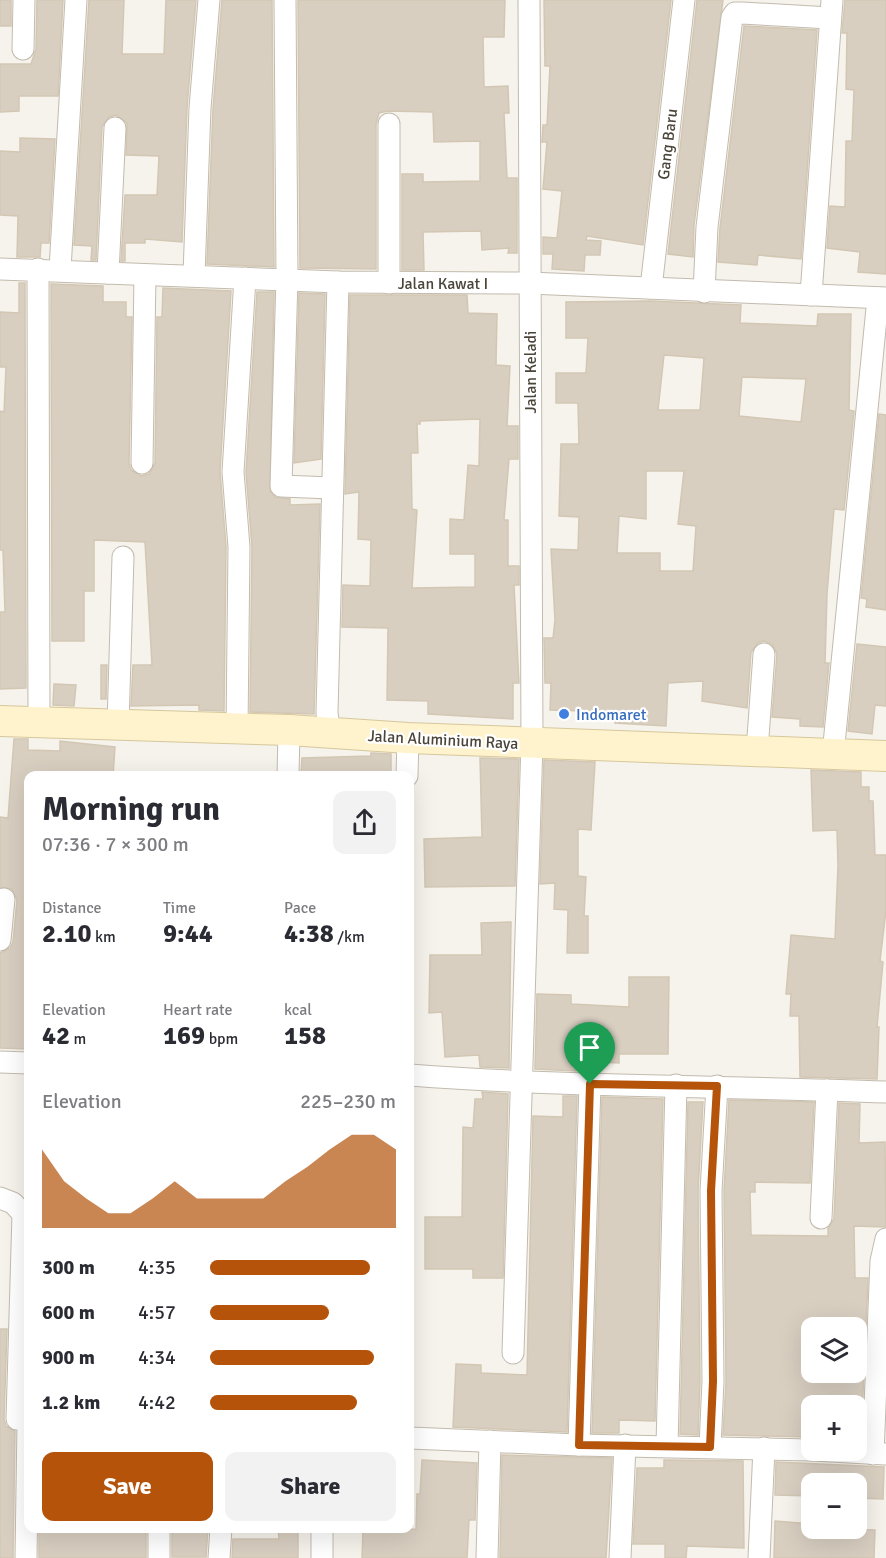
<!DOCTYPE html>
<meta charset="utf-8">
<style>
:root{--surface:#fff;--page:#f2f2f3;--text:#2b2b33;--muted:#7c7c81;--accent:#b45309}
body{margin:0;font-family:Signika,sans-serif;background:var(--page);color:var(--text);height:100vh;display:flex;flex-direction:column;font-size:22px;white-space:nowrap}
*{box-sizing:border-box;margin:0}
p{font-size:20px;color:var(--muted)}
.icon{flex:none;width:33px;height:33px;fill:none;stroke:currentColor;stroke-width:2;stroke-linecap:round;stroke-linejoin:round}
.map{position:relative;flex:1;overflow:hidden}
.sheet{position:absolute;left:24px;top:771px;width:390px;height:762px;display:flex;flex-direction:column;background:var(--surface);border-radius:12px;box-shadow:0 6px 24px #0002}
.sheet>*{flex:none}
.controls{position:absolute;left:801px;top:1317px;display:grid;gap:12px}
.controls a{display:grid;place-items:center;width:66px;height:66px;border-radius:12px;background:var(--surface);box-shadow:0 6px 24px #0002;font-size:30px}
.pin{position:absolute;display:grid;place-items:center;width:51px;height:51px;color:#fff;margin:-62px -26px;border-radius:50% 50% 50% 0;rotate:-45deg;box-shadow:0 0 6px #0007}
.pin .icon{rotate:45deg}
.round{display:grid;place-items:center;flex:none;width:63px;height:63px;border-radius:12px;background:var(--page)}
.headline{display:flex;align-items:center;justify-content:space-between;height:102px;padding:0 18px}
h1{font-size:33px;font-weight:700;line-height:45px}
.figures{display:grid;grid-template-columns:repeat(3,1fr);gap:9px;height:102px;padding:6px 18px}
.figures div{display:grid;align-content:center}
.figures b{font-size:26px;font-weight:700}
.figures small{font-size:16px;font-weight:400}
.figures p{font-size:16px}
.chart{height:168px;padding:12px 18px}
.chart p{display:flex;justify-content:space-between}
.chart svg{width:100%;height:108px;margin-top:6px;fill:var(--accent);opacity:.7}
.cta{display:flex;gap:12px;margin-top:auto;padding:12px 18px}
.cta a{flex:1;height:69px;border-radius:12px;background:var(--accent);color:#fff;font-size:24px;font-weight:700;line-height:69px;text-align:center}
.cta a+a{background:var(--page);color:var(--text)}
ul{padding:0 18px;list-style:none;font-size:20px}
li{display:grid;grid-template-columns:96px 72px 1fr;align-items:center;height:45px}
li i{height:15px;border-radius:8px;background:var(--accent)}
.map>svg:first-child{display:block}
.building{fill:#d8cfc1;stroke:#d3c7b4;stroke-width:1.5;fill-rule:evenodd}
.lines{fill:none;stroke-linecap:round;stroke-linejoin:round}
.minor-casing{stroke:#c2bbae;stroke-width:23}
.secondary-casing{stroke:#d6c79b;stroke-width:32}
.minor{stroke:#fff;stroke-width:21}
.secondary{stroke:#fff3cd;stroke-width:30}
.route-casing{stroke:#fff;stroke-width:12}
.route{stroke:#b45309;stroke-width:8}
.shop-dot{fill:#3f7fe0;stroke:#fff;stroke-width:2}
.labels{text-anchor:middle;stroke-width:4.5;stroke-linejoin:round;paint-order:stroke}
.street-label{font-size:16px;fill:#4b4439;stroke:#fff}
.shop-label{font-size:16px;fill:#366cbe;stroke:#fff;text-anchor:start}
</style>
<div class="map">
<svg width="886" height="1558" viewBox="0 0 886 1558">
<rect width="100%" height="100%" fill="#f6f3ec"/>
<g class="building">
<rect x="0" y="0" width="11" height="26"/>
<polygon points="37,0 63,0 58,96 19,96 19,111 0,112 0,64 31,64 36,49"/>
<polygon points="89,0 124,0 122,54 164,54 166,0 196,0 187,107 182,242 145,239 145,243 125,243 125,261 121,261 125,195 157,195 159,156 126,155 127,123 116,115 109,117 102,127 96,260 91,260 92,246 74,245"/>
<polygon points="222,0 272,0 274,267 207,264 213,109"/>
<polygon points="298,0 505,0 504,37 483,37 484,87 508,86 509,113 504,113 507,178 517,178 517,253 508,253 509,248 482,250 481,231 423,232 424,270 402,270 402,174 423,174 423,182 480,181 480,141 434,142 433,112 388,111 379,113 376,124 376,269 300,268"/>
<polygon points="544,0 671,0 643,245 587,236 586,240 601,241 600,255 585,255 584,271 552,269 553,254 543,254 543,237 557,238 562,191 543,189 547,142 542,142 543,125 547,125 550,66 545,66"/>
<polygon points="697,0 723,0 694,225 693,257 668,254"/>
<polygon points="845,0 886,0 886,274 858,272 860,252 827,248 830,206 845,207 846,141 852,141 854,90 846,89 847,33 842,33"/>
<polygon points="744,26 817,30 801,259 758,255 757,265 718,262 720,228"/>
<polygon points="20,138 55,139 49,243 41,243 40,257 17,257 18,216 0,215 0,151 20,152"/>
<polygon points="19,283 25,283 26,688 0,689 0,612 5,612 3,550 0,550 0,411 4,412 6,367 0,367 0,312 19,313"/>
<polygon points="51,284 103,286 103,302 126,302 126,317 132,317 129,463 131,470 141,476 149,474 155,463 157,317 162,317 163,288 231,291 220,471 226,547 224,711 199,710 199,705 131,706 133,665 152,665 145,542 94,540 94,591 84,591 84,641 52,641"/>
<polygon points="257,292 274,292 270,491 275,497 290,499 290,505 320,504 314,714 250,712 252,547 246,472"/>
<polygon points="299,293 325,294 321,459 294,463"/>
<path d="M350,295h117l1,18 29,1 -1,51 14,1 -3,60h11v33h-9l-5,61h4v46h11v19h-5l5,98h-6v36l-85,-5v-13l-41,-1 1,-72 -46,-1 1,-42 27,1 1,-46 -13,-1 1,-47 -14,2zM480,419l-1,47 -11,-1 -4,55 -14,-1v35h25v33l-63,1 5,-78 -5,-1 -1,-56h7l-1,-29h3v-3z"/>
<path d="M651,301l90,4 -1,18 77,3 1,-12h33l-2,96 5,1 -10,99 -10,-1 -7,85 -2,69h4l-6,64 -23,-1v-7l-28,-2 5,-63 -5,-10 -8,-3 -6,2 -7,9 -4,56 -45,-7 1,-20 -35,2 -2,43 -51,-3 1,-11 -66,-2 1,-27h-6l-1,-45h9l2,-18 -4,-71 27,1 1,-33 -20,-1 2,-72h18l-1,-41h-22v-30h30l2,-35h-22v-36zM664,355l40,3 -4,52h-42zM742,377l64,2 -5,43 -62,-6zM646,471h38l-6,53 18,2 -3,45h-33v-18h-43l2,-37 27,3z"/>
<polygon points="879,414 886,415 886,610 866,607 867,599 861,598"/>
<polygon points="857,644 886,647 886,706 875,705 872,734 848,731"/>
<polygon points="101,665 107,665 106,699 101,699"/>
<polygon points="54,684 76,685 74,706 53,705"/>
<polygon points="14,739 28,739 28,750 60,751 60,741 115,747 113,776 28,776 28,1049 0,1048 0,953 10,948 13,942 17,900 12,889 0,887 0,817 8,818"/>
<polygon points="371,753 391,754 391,776 301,776 302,758 371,756"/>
<polygon points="480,758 519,759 515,886 425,887 424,839 482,837"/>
<polygon points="544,760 595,762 591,830 578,829 578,876 586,877 584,916 588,916 588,953 567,953 568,910 554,909 555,883 540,884"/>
<polygon points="811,770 861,772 861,787 869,787 869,801 873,801 875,855 886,855 886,910 880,961 883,962 877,1027 879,1027 877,1079 800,1077 799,1016 790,1016 791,994 786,994 791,935 835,939 838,866 837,830 813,831"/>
<polygon points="511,922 509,1068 480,1067 479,1055 445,1057 442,1012 429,1013 430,955 482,955 481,923"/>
<polygon points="629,977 669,977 668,1054 619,1054 619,1063 576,1061 576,1071 535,1069 537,994 571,995 571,1004 629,1007"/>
<polygon points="482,1092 508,1094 503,1278 473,1278 473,1269 425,1269 425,1217 462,1217 463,1127 473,1128 475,1099 483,1099"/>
<polygon points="563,1096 577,1096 567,1432 453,1427 456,1364 481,1365 481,1373 527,1375 533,1116 563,1117"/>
<polygon points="602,1097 663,1099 655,1421 619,1420 619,1433 592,1433"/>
<path d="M729,1100l85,2 -4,81 -55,-1v10h-5l1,43 77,1v-8l6,-9 5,-116 21,1 -1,39 26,-1 1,85 -32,-1 1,52h13l-7,162h-5v-34h-44v31l-89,-2 3,-53 -2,-191zM804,1328h52v44h-44v-6l-8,-1z"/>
<polygon points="688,1102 703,1102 698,1191 700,1381 698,1435 680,1434"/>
<polygon points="0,1329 7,1329 4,1419 6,1426 15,1431 13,1558 0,1558"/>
<polygon points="502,1455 612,1458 606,1558 500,1558"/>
<polygon points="422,1460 477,1463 475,1520 469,1520 467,1558 362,1558 363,1530 416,1529 417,1494 420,1494"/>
<polygon points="664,1460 743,1461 744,1548 687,1546 686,1558 665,1558 665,1544 633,1544 637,1468 664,1468"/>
<polygon points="776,1462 884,1467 883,1499 856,1498 856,1484 812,1484 812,1496 775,1495"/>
<polygon points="775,1521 812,1524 812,1528 875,1530 874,1558 774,1558"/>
<rect x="39" y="1528" width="107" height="30"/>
<polygon points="172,1528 208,1528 206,1557 172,1557"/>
<polygon points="278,1528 298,1528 298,1558 232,1558 233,1539 279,1539"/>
</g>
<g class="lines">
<defs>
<g id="minor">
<polyline points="285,0 287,278 281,486 332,488"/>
<polyline points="23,49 24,0"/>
<polyline points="389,124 389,283"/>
<polyline points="0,269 338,282 529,283 886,298"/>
<polyline points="38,269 39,722"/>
<polyline points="60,269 76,0"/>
<polyline points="108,273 115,128"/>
<polyline points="194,275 200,108 209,0"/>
<polyline points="651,288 684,0"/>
<polyline points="704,292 707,227 732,17 735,13 742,13 830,18"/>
<polyline points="811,295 832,0"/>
<polyline points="142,463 145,275"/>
<polyline points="118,725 123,557"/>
<polyline points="237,730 239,547 233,472 245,278"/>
<polyline points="330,734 327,713 338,282"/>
<polyline points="757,751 764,654"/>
<polyline points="833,754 878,298"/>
<polyline points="288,776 289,730"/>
<polyline points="407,776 408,738"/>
<polyline points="0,940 4,899"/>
<polyline points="0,1062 28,1063"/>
<path d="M410,1075c158,12 317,11 476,17"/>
<polyline points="0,1198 13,1203 23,1214 17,1419"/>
<polyline points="821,1218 827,1090"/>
<polyline points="513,1353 532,743 529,0"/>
<polyline points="410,1438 579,1445 812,1450"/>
<polyline points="579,1445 590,1084"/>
<polyline points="667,1446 676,1085"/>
<polyline points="710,1447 713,1381 711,1191 717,1086"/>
<polyline points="813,1450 885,1454"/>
<polyline points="873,1454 881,1261 886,1239"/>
<polyline points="26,1558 28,1422"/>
<polyline points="159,1558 159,1528"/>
<polyline points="219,1558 221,1528"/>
<polyline points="322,1558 322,1528"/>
<polyline points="487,1558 490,1441"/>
<polyline points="620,1558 625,1445"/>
<polyline points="759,1558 764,1448"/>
</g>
<polyline id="secondary" points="0,721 289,730 408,738 886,756"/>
</defs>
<use href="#minor" class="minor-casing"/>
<use href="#secondary" class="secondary-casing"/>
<use href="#minor" class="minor"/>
<use href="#secondary" class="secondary"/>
</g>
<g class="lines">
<defs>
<polygon id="route" points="590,1084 717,1086 711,1191 713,1381 710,1447 579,1445"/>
</defs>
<use href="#route" class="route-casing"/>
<use href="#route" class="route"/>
</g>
<circle class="shop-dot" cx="564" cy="714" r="6"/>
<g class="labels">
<g class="street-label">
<text transform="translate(667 144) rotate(-83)" y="6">Gang Baru</text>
<text x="443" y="289">Jalan Kawat I</text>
<text transform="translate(530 372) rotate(-90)" y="6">Jalan Keladi</text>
<text transform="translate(443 739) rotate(3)" y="6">Jalan Aluminium Raya</text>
</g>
<g class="shop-label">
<text x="576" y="720">Indomaret</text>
</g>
</g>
</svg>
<div class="controls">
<a><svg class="icon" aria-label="layers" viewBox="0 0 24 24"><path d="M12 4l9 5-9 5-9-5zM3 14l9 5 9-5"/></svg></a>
<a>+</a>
<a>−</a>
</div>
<div class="pin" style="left:590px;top:1084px;background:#1e9e55"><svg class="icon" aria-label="arrive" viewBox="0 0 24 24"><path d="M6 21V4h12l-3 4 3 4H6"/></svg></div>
<section class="sheet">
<div class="headline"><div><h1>Morning run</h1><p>07:36 · 7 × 300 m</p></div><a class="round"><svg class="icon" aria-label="share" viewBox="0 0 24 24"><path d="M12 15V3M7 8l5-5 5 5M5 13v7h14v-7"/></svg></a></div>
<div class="figures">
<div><p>Distance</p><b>2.10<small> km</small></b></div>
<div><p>Time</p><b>9:44</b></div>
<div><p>Pace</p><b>4:38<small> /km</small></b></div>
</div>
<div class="figures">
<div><p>Elevation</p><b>42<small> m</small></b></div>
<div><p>Heart rate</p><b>169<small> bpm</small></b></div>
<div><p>kcal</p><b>158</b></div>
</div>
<div class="chart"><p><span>Elevation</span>225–230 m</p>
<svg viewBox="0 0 160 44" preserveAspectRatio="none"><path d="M0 44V12L10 25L20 32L30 38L40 38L50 32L60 25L70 32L80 32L90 32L100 32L110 25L120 19L130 12L140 6L150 6L160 12V44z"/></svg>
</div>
<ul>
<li><b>300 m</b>4:35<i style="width:86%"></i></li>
<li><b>600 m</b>4:57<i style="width:64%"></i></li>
<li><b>900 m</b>4:34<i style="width:88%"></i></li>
<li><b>1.2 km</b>4:42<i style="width:79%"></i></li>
</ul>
<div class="cta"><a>Save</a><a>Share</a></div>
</section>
</div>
